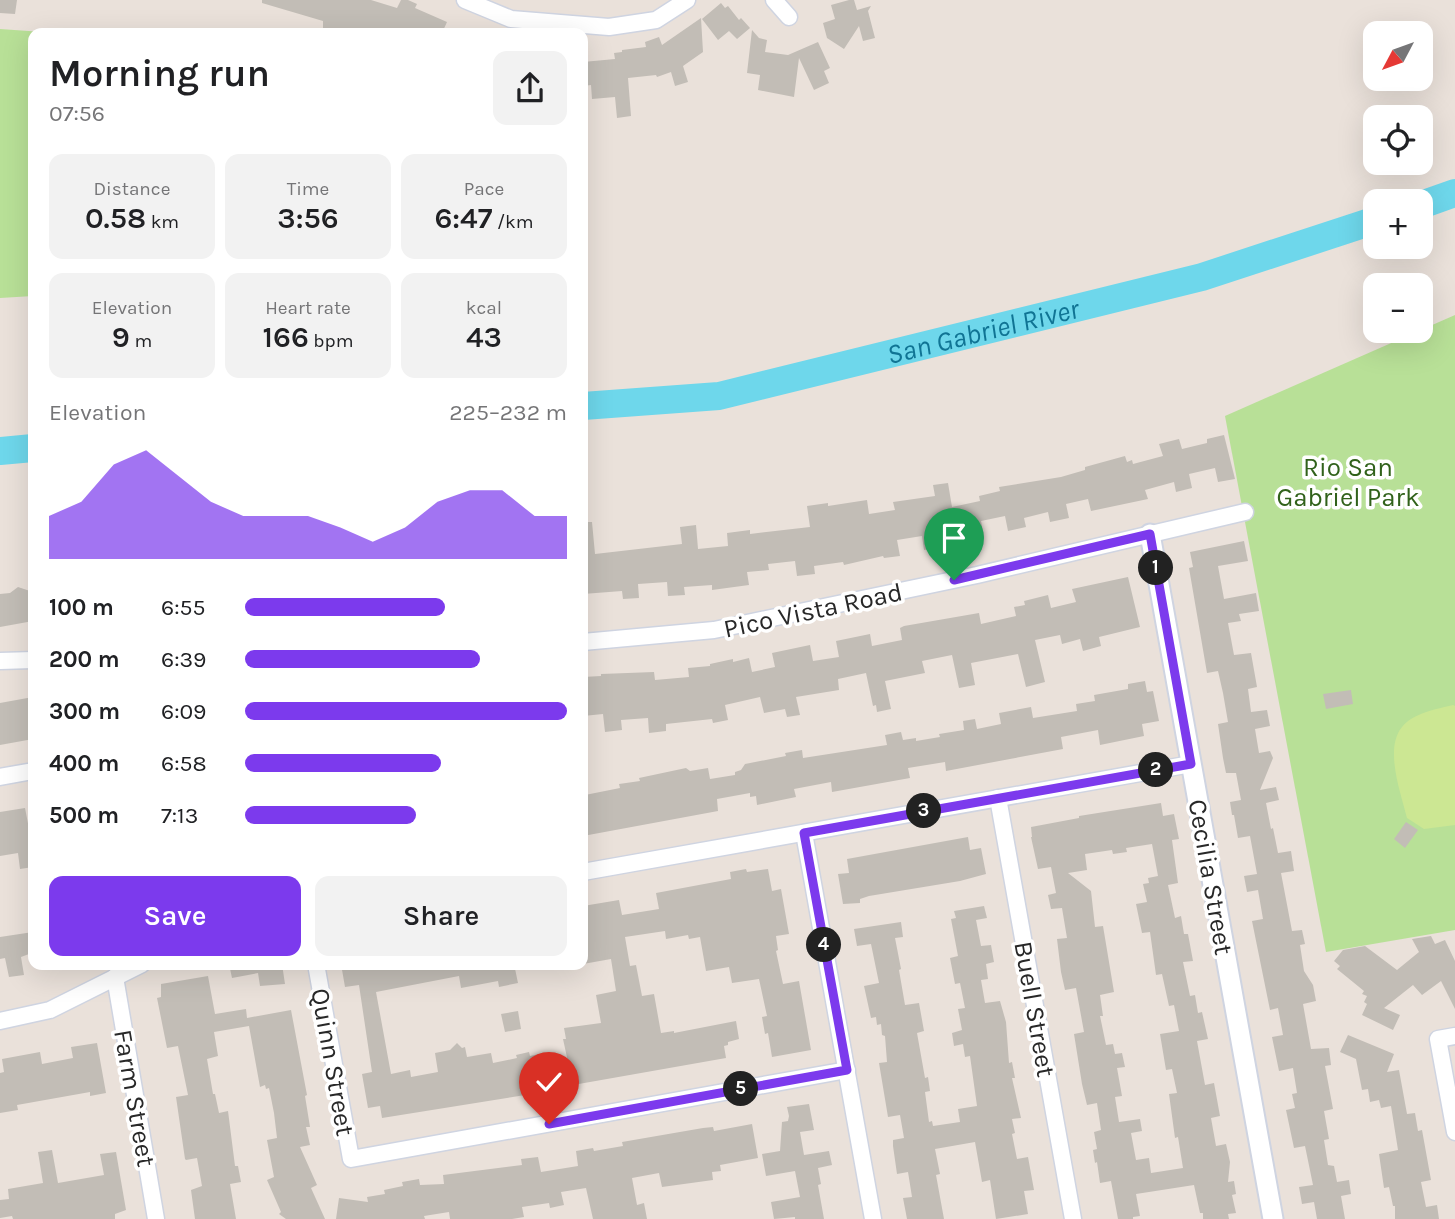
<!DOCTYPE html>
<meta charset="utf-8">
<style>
:root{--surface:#fff;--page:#f2f2f2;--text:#202124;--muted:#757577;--accent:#7c3aed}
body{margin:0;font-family:Karla,sans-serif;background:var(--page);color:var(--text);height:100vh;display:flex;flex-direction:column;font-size:26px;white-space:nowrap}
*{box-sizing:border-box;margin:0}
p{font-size:23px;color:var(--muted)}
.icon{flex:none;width:38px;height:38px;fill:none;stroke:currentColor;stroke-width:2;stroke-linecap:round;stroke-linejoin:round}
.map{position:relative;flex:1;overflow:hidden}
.side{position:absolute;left:28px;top:28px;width:560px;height:942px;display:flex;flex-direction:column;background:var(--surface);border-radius:14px;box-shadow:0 7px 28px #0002}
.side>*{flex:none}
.needle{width:46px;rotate:229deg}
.controls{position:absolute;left:1363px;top:21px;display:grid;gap:14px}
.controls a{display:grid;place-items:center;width:70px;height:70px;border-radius:14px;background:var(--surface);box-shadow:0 7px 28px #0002;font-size:35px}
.pin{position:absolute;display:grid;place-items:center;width:60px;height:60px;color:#fff;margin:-72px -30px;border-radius:50% 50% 50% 0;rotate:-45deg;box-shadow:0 0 7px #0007}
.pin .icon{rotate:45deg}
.km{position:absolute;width:35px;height:35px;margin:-18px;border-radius:50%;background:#222;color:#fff;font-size:19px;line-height:35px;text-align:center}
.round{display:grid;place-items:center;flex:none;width:74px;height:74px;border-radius:14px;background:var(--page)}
.overview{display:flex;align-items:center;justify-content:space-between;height:119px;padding:0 21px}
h1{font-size:38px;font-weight:600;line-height:52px}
.figures{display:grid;grid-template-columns:repeat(3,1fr);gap:10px;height:119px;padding:7px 21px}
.figures div{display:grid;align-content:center;border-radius:14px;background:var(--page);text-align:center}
.figures b{font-size:30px;font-weight:600}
.figures small{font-size:19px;font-weight:400}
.figures p{font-size:19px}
.chart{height:196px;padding:14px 21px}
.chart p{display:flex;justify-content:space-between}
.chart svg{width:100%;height:126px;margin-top:7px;fill:var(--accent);opacity:.7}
.cta{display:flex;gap:14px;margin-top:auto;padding:14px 21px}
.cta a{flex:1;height:80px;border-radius:14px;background:var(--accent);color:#fff;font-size:28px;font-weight:600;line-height:80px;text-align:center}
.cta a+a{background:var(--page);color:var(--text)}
ul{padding:0 21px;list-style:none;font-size:23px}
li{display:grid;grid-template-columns:112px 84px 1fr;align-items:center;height:52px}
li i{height:18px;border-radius:9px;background:var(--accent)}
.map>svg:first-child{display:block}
.green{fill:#b8e097}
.pitch{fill:#cce793}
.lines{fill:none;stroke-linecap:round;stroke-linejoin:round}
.river{stroke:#6ed7eb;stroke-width:28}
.building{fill:#c2bdb6;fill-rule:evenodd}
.minor-casing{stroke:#cfd4e1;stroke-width:19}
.tertiary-casing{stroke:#cfd4e1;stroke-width:23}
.minor{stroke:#fff;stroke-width:16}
.tertiary{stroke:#fff;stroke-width:19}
.route-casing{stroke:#fff;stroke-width:14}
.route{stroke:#7c3aed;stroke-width:9}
.labels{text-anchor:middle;stroke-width:7;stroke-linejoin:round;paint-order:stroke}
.park-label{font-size:26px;fill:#31621b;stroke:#fff}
.street-label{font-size:26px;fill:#282828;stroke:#fff}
.water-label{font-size:28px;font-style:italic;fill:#107494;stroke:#fff}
</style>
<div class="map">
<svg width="1455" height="1219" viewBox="0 0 1455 1219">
<rect width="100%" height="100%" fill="#eae1da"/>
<g class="green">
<polygon points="0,29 57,33 33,33 33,296 0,298"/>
<polygon points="1455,315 1455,930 1326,952 1225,416"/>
</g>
<path class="pitch" d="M1453,705l2,1v119l-31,4 -17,-11c-6,-25 -23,-69 -5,-91 11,-14 35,-18 51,-22z"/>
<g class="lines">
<g class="river">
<polyline points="1421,205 1455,193"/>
<path id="s1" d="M583,406l136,-10 483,-119 174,-57"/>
<polyline points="0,451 33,448"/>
</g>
</g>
<g class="building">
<polygon points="0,0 17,0 15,14 0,13"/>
<polygon points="262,0 371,0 397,8 401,0 408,0 417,4 415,8 447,22 442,33 333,33 323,30 323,21 262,3"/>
<polygon points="849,0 854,0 857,10 871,6 868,11 875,38 863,41 859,26 844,49 827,38 823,23 835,19 831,5"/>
<polygon points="721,3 725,8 728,6 739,20 741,18 750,28 737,39 729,31 718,40 702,19"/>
<polygon points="701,18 703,52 683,66 688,82 675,86 671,72 657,77 656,75 628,78 631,116 617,118 615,97 592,99 591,85 583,86 583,62 615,59 614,53 622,52 622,50 646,47 645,42 659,37 662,45"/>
<polygon points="752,30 759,38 767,40 765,52 788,55 818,42 830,68 824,71 829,83 814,90 799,58 794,97 758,90 760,75 747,73"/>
<polygon points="1224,435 1235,479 1218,482 1215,468 1189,474 1192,488 1176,492 1174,482 1145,490 1148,499 1091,511 1088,499 1066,504 1069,518 1050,522 1048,512 1024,518 1026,527 1008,531 1005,516 981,521 984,537 924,550 922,536 897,540 900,556 884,558 883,556 844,565 843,562 814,566 815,574 797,576 795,561 768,564 769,570 747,572 749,585 712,590 712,585 684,587 685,595 668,596 667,582 638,584 639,598 623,599 622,591 583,594 583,522 592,522 595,554 682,544 680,527 696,525 698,549 728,546 727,533 750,530 750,534 810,527 807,506 828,503 828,506 867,500 869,514 895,510 893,502 935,496 933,485 948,483 952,507 980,501 979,496 1000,491 999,487 1061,477 1085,470 1085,467 1125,456 1127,462 1132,460 1133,464 1163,456 1159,444 1179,439 1182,449 1207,443 1207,439"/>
<polygon points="1244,541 1248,561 1218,566 1224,599 1256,593 1259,611 1239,614 1241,621 1228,623 1234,655 1251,653 1257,687 1248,689 1251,712 1267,710 1270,726 1255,729 1259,753 1270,751 1273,758 1260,790 1276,787 1279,800 1266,803 1271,829 1273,828 1278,853 1291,851 1294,871 1281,873 1292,931 1302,930 1305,944 1300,945 1304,971 1313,985 1316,1001 1303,1004 1311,1049 1329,1048 1331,1065 1325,1066 1333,1109 1324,1111 1329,1139 1324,1140 1328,1165 1334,1166 1337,1182 1349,1180 1351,1194 1341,1196 1345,1219 1317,1219 1314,1202 1302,1204 1299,1187 1313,1185 1305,1146 1294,1148 1286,1110 1295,1108 1292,1094 1297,1093 1293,1068 1279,1071 1272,1037 1283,1035 1278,1008 1270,1010 1252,921 1263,919 1258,890 1247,892 1244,876 1257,874 1250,836 1238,838 1234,815 1232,815 1230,802 1241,800 1236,773 1226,773 1223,758 1218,724 1228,722 1223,693 1218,671 1207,673 1189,568 1193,567 1190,552"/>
<polygon points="1128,577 1140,627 1099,637 1101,646 1083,651 1080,639 1062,644 1060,635 1035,640 1045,682 1026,687 1018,654 971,663 975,685 959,688 952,655 922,661 925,673 885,681 891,709 877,712 876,705 873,706 866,673 838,679 839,690 796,697 800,715 787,717 785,709 764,713 760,697 725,705 728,720 713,723 712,719 666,724 666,731 649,733 648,718 621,720 622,730 605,732 603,714 583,716 583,677 601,676 601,674 654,672 655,680 689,677 688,668 710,666 710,664 733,659 733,662 749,658 752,672 775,667 772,653 810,645 813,661 839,657 836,641 870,634 872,646 902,640 900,628 904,626 979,613 981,624 1016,616 1014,607 1025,605 1024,601 1048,595 1051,608 1076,602 1072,589"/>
<polygon points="18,587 33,592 33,621 0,627 0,594 10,593"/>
<polygon points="1145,681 1147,692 1153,691 1159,721 1142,724 1144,736 1100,745 1098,730 1061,737 1063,749 946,771 945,762 908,768 910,778 832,792 831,782 794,789 796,797 757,805 756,796 750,797 750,793 717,799 718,811 583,836 583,818 587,817 585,795 620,788 619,784 640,781 639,778 686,768 690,771 708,768 710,779 735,775 735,772 741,770 745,764 786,756 785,753 802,750 803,758 887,745 885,735 901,732 903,740 916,738 916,741 940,737 939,734 964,730 963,721 975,719 977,729 1001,724 999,713 1031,707 1033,718 1077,711 1076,704 1095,701 1094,695 1128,689 1128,684"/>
<polygon points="1351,690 1353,704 1326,709 1323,694"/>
<polygon points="33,697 33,739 0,745 0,703"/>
<path d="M1161,803l2,13 11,-2 5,25 -7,1 6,43 -10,2 7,33 6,-2 3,18h4l5,27 -10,1 7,34 5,-1 3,18 4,-1 6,27 -11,2 8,44 9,-2 6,33 -9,2 5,28 10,-2 4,18 -2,20 6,-1 2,13 -4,1 4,18 -8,1 1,5h-26v-6h-3l-6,-28 -58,9 4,22 -7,1v2h-15l-7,-38 -11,2 -3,-21 -2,1 -2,-13 4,-1 -3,-17 7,-2 -4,-27 -10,2 -5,-21 -8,-50 10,-2 -8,-44 -11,2 -4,-18 -4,-33 10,-1 -5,-30 -11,1 -3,-14 8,-2 -5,-26 -13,2 -7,-32h1l-1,-10 48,-9v-2zM1152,844l6,32 -10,2 1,5 -6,1 4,18 -11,2 6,29 8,-1 6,43 6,-1 7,32 5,-1 5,26 -19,3 6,36 6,-1 5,24 -8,1 6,44 3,-1 5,31 -32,5 -2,-15 -13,2 -5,-27 11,-2 -2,-12 -21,3 -4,-25 7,-1 -5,-28 8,-1 -3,-14 -7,1 -2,-10 -7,1 -6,-29h3l-3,-21 14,-3 -11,-66 -8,1 -4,-36 -23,-18 19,-3 -2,-16 27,-4 1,4 14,-2 -1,-4z"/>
<polygon points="25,808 33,849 33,867 20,869 18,853 0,856 0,812"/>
<polygon points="1406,822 1418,830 1405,848 1394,839"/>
<polygon points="968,837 970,850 981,848 986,874 960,881 869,896 860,899 860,903 843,904 838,874 849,873 847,859"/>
<polygon points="746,869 747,872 768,869 772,891 781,889 789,934 776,936 778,950 776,951 783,984 799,981 811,1050 772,1057 768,1033 765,1034 762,1017 767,1016 759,979 732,983 729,967 706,971 700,937 689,939 688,935 666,939 665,931 625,937 630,966 636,965 642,996 654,994 661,1033 674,1031 674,1033 736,1021 739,1039 728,1042 728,1045 724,1046 726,1058 573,1085 563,1039 566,1039 564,1028 601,1023 596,995 616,991 611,959 583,964 583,906 619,900 622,915 659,909 656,893 731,879 730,872"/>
<polygon points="984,906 987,918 976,920 981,946 991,945 994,962 986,964 988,979 981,980 985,1003 1000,1001 1006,1022 1009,1063 1012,1062 1015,1078 1012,1078 1021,1118 1012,1119 1015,1133 1012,1134 1017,1159 1028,1157 1034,1190 1024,1191 1028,1214 996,1219 990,1180 982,1182 975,1142 935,1149 940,1174 936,1175 944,1219 907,1219 903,1198 912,1197 908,1172 897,1174 893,1146 893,1140 904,1138 900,1115 888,1117 879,1063 887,1062 885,1036 882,1035 881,1024 877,1025 876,1017 871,1018 864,986 879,983 871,944 857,946 854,929 901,922 903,937 895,938 901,969 899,970 905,1005 919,1003 924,1031 917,1033 925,1078 928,1077 930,1091 925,1092 929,1122 932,1121 933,1126 960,1122 958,1109 977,1106 970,1056 965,1057 963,1044 954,1046 952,1033 962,1030 958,1009 965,1008 960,983 955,984 950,958 958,956 951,919 956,918 954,911"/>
<polygon points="33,932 33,950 29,951 29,954 21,957 24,975 9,977 5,958 0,959 0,937"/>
<polygon points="1431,936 1435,944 1445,940 1455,961 1455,1009 1441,981 1422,995 1413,985 1384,1008 1400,1015 1393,1030 1362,1015 1367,1004 1364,1002 1367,996 1362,994 1364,991 1337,969 1340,966 1334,961 1343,950 1365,946 1397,970 1419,952 1412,939"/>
<polygon points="229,964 282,964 285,984 260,986 258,973 232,978"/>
<polygon points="341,964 514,964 518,983 499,987 498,981 461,988 459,976 376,992 391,1074 410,1070 411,1077 438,1072 435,1053 450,1050 457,1043 462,1048 465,1047 467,1057 491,1053 493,1063 517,1058 516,1055 529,1052 530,1056 544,1053 550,1091 382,1118 380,1106 368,1108 362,1074 372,1072 359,985 345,987"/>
<polygon points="208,976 215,1014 246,1009 247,1018 291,1010 307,1095 305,1096 310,1127 306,1127 310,1145 300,1147 317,1185 311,1188 325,1219 286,1219 279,1214 281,1212 267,1180 274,1177 267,1140 277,1138 274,1113 269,1088 266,1089 265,1085 260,1087 249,1026 214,1032 218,1056 207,1059 213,1094 215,1094 219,1113 228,1111 235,1166 238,1166 241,1182 230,1184 236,1219 195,1219 191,1190 202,1186 197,1158 186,1160 185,1159 176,1097 188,1095 178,1046 167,1048 157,998 161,997 161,984"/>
<polygon points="518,1011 521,1029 505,1032 501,1014"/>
<polygon points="1348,1035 1394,1054 1387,1072 1399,1070 1407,1114 1415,1113 1418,1131 1422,1130 1431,1180 1421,1182 1426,1207 1437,1205 1439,1219 1395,1219 1395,1206 1393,1206 1389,1187 1384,1188 1379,1154 1398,1150 1391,1106 1381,1108 1379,1100 1370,1102 1368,1089 1362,1090 1356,1059 1340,1052"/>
<polygon points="97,1043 106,1093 90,1096 90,1092 17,1105 18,1110 0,1113 0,1073 4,1072 2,1059 40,1052 42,1064 73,1058 71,1047"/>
<polygon points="809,1104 814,1130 800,1132 804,1155 829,1151 832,1165 818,1168 821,1184 818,1185 824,1219 795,1219 795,1217 774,1219 771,1202 800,1197 795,1171 766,1176 762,1154 780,1151 782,1122 788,1121 789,1116 787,1107"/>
<polygon points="752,1124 758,1158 720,1165 721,1171 712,1172 713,1180 662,1187 659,1173 632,1178 637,1205 644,1203 647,1219 593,1219 586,1188 561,1192 564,1205 550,1208 549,1203 522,1207 524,1217 512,1219 450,1219 449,1212 424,1216 425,1219 336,1219 339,1198 368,1202 367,1197 385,1194 384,1190 403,1186 402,1182 419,1179 420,1185 444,1184 443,1175 522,1165 521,1159 538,1157 541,1172 578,1166 576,1151 593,1148 594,1151 623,1146 622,1142 703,1128 713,1127 714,1131"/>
<polygon points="52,1150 58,1183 104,1175 100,1154 116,1152 126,1210 115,1214 115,1219 13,1219 12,1216 0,1218 0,1200 9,1199 8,1189 43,1183 38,1152"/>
</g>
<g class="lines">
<defs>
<g id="minor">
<polyline points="465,0 511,19 609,27 656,20 687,0"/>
<polyline points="774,0 789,17"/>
<polyline points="583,642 714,630 977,575 1245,512"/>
<polyline points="0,661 33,660"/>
<polyline points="0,777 33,771"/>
<polyline points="998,798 1073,1219"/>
<polyline points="804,833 873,1219"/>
<polyline points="583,872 1191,764"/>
<polyline points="316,964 351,1159 847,1070"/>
<polyline points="115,977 156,1219"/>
<polyline points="0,1021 50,1010 142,964"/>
<polyline points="1455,1036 1438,1039 1455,1132"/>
</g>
<polyline id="tertiary" points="1150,534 1273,1219"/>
</defs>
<use href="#minor" class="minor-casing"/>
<use href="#tertiary" class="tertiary-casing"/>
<use href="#minor" class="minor"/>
<use href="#tertiary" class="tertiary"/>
</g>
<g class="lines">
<defs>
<polyline id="route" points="549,1124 847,1070 804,833 1191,764 1150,534 954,580"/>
</defs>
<use href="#route" class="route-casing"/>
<use href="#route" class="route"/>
</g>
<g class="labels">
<g class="park-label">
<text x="1348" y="476">Rio San<tspan x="1348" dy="30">Gabriel Park</tspan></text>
</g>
<g class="street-label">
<text transform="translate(813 610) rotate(-12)" y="9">Pico Vista Road</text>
<text transform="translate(1211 877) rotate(80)" y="9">Cecilia Street</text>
<text transform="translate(1035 1009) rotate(80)" y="9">Buell Street</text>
<text transform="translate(333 1062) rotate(80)" y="9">Quinn Street</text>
<text transform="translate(135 1098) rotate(80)" y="9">Farm Street</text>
</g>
<g class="water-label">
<text dy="10" stroke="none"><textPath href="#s1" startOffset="408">San Gabriel River</textPath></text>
</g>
</g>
</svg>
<div class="controls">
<a><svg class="needle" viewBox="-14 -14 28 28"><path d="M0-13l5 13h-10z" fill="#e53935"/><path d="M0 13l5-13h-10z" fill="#757577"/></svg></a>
<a><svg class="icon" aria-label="locate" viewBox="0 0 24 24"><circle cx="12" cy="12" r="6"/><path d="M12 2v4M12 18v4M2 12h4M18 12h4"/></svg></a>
<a>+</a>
<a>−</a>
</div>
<div class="pin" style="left:954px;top:580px;background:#1e9e55"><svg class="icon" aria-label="arrive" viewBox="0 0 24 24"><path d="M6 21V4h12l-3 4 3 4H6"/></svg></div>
<div class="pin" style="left:549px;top:1124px;background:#d93025"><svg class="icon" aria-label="check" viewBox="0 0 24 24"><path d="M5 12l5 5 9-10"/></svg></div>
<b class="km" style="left:1156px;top:568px">1</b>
<b class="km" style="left:1156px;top:770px">2</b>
<b class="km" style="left:924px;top:811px">3</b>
<b class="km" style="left:824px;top:945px">4</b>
<b class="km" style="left:741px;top:1089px">5</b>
<section class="side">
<div class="overview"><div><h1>Morning run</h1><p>07:56</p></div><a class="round"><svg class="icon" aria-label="share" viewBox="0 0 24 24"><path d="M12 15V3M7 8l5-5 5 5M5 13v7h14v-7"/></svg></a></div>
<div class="figures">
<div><p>Distance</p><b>0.58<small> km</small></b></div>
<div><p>Time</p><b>3:56</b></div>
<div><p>Pace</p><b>6:47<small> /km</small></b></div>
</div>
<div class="figures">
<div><p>Elevation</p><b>9<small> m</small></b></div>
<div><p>Heart rate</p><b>166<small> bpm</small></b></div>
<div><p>kcal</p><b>43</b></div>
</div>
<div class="chart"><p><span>Elevation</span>225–232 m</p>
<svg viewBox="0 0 160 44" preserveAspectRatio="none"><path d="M0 44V29L10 24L20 11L30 6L40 15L50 24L60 29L70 29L80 29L90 33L100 38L110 33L120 24L130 20L140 20L150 29L160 29V44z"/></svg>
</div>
<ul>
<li><b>100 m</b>6:55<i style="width:62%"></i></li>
<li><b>200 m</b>6:39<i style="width:73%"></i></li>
<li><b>300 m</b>6:09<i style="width:100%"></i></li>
<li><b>400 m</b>6:58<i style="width:61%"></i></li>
<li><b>500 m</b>7:13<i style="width:53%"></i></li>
</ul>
<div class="cta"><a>Save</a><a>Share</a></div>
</section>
</div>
